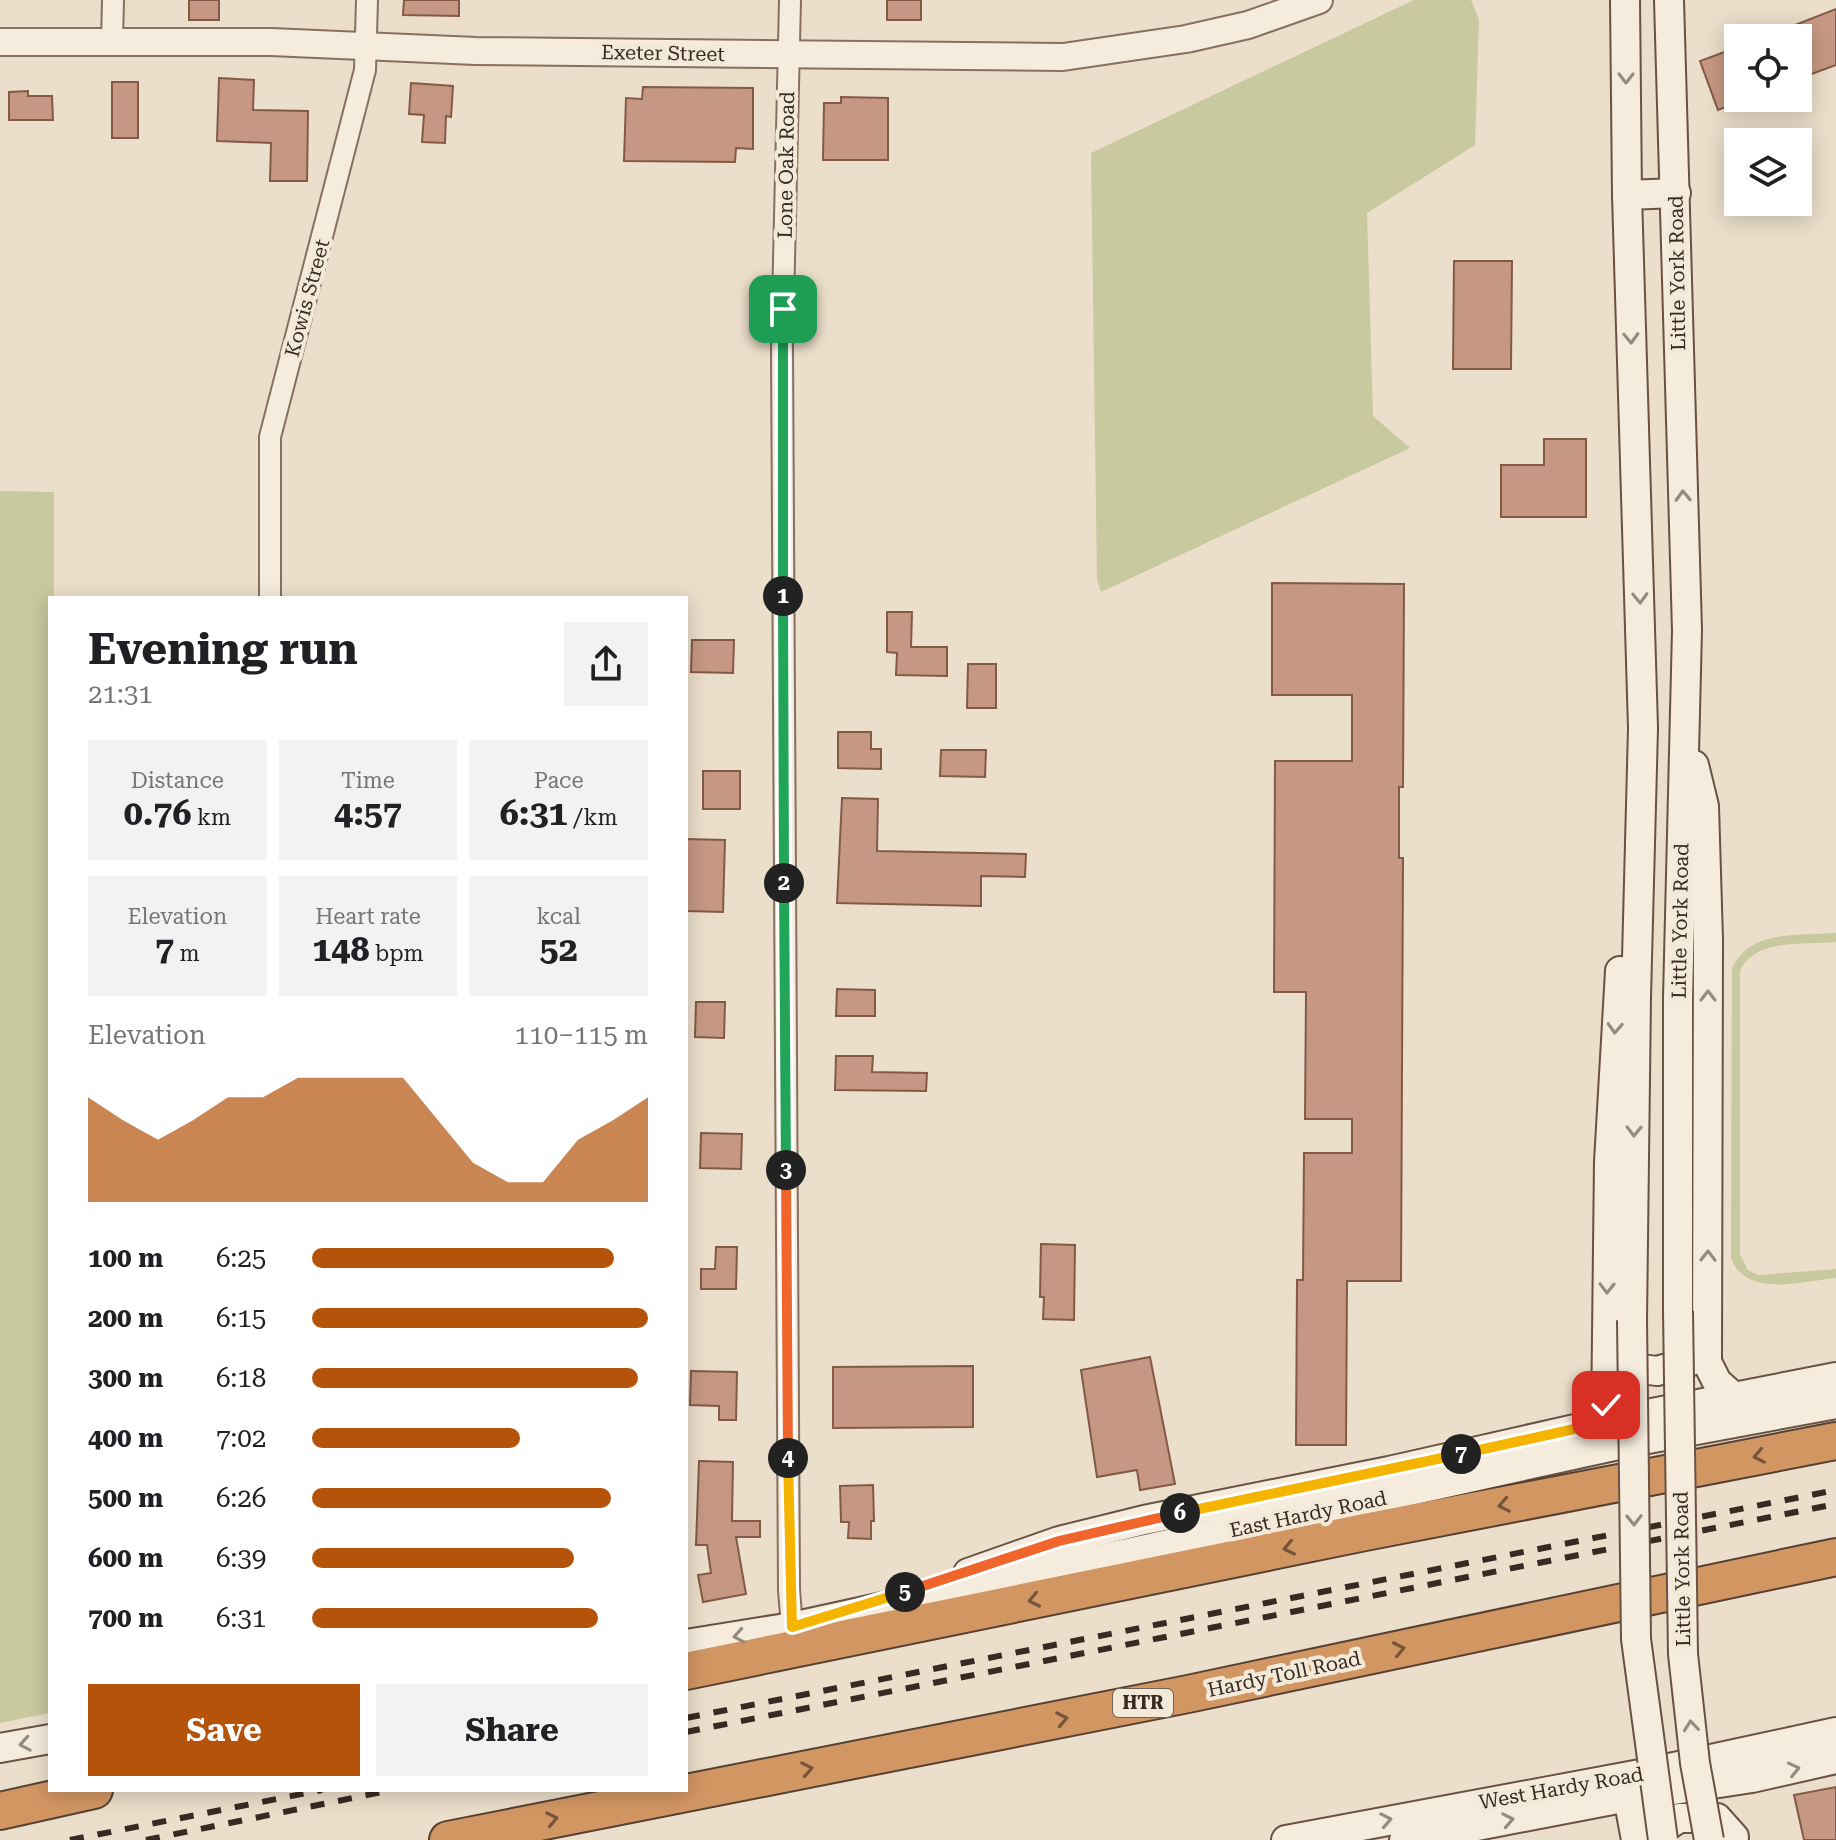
<!DOCTYPE html>
<meta charset="utf-8">
<style>
:root{--surface:#fff;--page:#f2f2f2;--text:#202124;--muted:#757577;--accent:#b45309}
body{margin:0;font-family:"Roboto Serif",serif;background:var(--page);color:var(--text);height:100vh;display:flex;flex-direction:column;font-size:30px;white-space:nowrap}
*{box-sizing:border-box;margin:0}
p{font-size:26px;color:var(--muted)}
.icon{flex:none;width:44px;height:44px;fill:none;stroke:currentColor;stroke-width:2;stroke-linecap:round;stroke-linejoin:round}
.map{position:relative;flex:1;overflow:hidden}
.side{position:absolute;left:48px;top:596px;width:640px;height:1196px;display:flex;flex-direction:column;background:var(--surface);border-radius:0px;box-shadow:0 4px 20px #0003}
.side>*{flex:none}
.tools{position:absolute;left:1724px;top:24px;display:grid;gap:16px}
.tools a{display:grid;place-items:center;width:88px;height:88px;border-radius:0px;background:var(--surface);box-shadow:0 4px 20px #0003;font-size:40px}
.pin{position:absolute;display:grid;place-items:center;width:68px;height:68px;color:#fff;margin:-34px;border-radius:16px;box-shadow:0 4px 12px #0006}
.km{position:absolute;width:40px;height:40px;margin:-20px;border-radius:50%;background:#222;color:#fff;font-size:22px;line-height:40px;text-align:center}
.round{display:grid;place-items:center;flex:none;width:84px;height:84px;border-radius:0px;background:var(--page)}
.summary{display:flex;align-items:center;justify-content:space-between;height:136px;padding:0 40px}
h1{font-size:44px;font-weight:700;line-height:60px}
.metrics{display:grid;grid-template-columns:repeat(3,1fr);gap:12px;height:136px;padding:8px 40px}
.metrics div{display:grid;align-content:center;border-radius:0px;background:var(--page);text-align:center}
.metrics b{font-size:34px;font-weight:700}
.metrics small{font-size:22px;font-weight:400}
.metrics p{font-size:22px}
.chart{height:224px;padding:16px 40px}
.chart p{display:flex;justify-content:space-between}
.chart svg{width:100%;height:144px;margin-top:8px;fill:var(--accent);opacity:.7}
.action{display:flex;gap:16px;margin-top:auto;padding:16px 40px}
.action a{flex:1;height:92px;border-radius:0px;background:var(--accent);color:#fff;font-size:32px;font-weight:700;line-height:92px;text-align:center}
.action a+a{background:var(--page);color:var(--text)}
ul{padding:0 40px;list-style:none;font-size:26px}
li{display:grid;grid-template-columns:128px 96px 1fr;align-items:center;height:60px}
li i{height:20px;border-radius:10px;background:var(--accent)}
.map>svg:first-child{display:block}
.green{fill:#c8c99e}
.building{fill:#c69883;stroke:#835947;stroke-width:2}
.lines{fill:none;stroke-linecap:round;stroke-linejoin:round}
.minor-casing{stroke:#867060;stroke-width:24}
.tertiary-casing{stroke:#867060;stroke-width:30}
.secondary-casing{stroke:#685243;stroke-width:32}
.motorway-casing{stroke:#554033;stroke-width:40}
.minor{stroke:#f6ecdd;stroke-width:20}
.tertiary{stroke:#f6ecdd;stroke-width:26}
.secondary{stroke:#f6ecdd;stroke-width:28}
.motorway{stroke:#d29663;stroke-width:36}
.rail{stroke:#382a22;stroke-width:6;stroke-dasharray:14 14;stroke-linecap:butt}
.secondary-bridge-casing{stroke:#685243;stroke-width:32;stroke-linecap:butt}
.secondary-bridge{stroke:#f6ecdd;stroke-width:28}
.oneway{stroke:#978b80}
.oneway2{stroke:#76553c}
.split-1-casing{stroke:#fff;stroke-width:16}
.split-2-casing{stroke:#fff;stroke-width:16}
.split-3-casing{stroke:#fff;stroke-width:16}
.split-4-casing{stroke:#fff;stroke-width:16}
.split-5-casing{stroke:#fff;stroke-width:16}
.split-6-casing{stroke:#fff;stroke-width:16}
.split-7-casing{stroke:#fff;stroke-width:16}
.split-8-casing{stroke:#fff;stroke-width:16}
.split-1{stroke:#22a559;stroke-width:10}
.split-2{stroke:#22a559;stroke-width:10}
.split-3{stroke:#22a559;stroke-width:10}
.split-4{stroke:#f0652b;stroke-width:10}
.split-5{stroke:#f5b400;stroke-width:10}
.split-6{stroke:#f0652b;stroke-width:10}
.split-7{stroke:#f5b400;stroke-width:10}
.split-8{stroke:#f5b400;stroke-width:10}
.labels{text-anchor:middle;stroke-width:8;stroke-linejoin:round;paint-order:stroke}
.shield{fill:#f3e9d9;stroke:#706359;stroke-width:2}
.shield-label{font-size:18px;font-weight:bold;fill:#382a22}
.street-label{font-size:20px;fill:#382a22;stroke:#f3e9d9}
</style>
<div class="map">
<svg width="1836" height="1840" viewBox="0 0 1836 1840">
<rect width="100%" height="100%" fill="#ebdeca"/>
<g class="green">
<polygon points="1414,0 1471,0 1479,20 1475,145 1367,213 1373,416 1410,448 1101,592 1097,580 1091,153"/>
<polygon points="0,491 54,492 54,598 50,598 50,1713 0,1723"/>
<path d="M1836,933v9c-31,3 -82,-4 -96,29v284l8,15 10,5 78,-6v9c-33,3 -92,21 -105,-21l1,-288c16,-40 68,-33 104,-36z"/>
</g>
<g class="building">
<rect x="189" y="0" width="30" height="20"/>
<polygon points="404,0 459,0 459,16 403,15"/>
<rect x="887" y="0" width="34" height="20"/>
<polygon points="1836,9 1836,65 1798,79 1798,38 1764,37"/>
<polygon points="1738,47 1738,102 1718,110 1700,61"/>
<polygon points="219,78 254,80 253,110 308,111 307,181 270,181 271,143 217,141"/>
<rect x="112" y="82" width="26" height="56"/>
<polygon points="411,83 453,86 451,117 446,116 445,143 422,142 424,115 409,114"/>
<polygon points="643,87 753,88 753,149 736,148 735,162 624,161 626,98 642,99"/>
<polygon points="28,91 28,96 52,96 53,120 9,120 9,92"/>
<polygon points="841,97 888,98 888,160 823,160 824,103 841,103"/>
<polygon points="1454,261 1512,261 1511,369 1453,369"/>
<polygon points="1544,439 1586,439 1586,517 1501,517 1501,465 1544,465"/>
<polygon points="1272,583 1404,584 1403,787 1399,787 1399,858 1403,858 1401,1281 1347,1281 1346,1445 1296,1445 1297,1280 1303,1280 1304,1153 1352,1153 1352,1119 1305,1119 1306,992 1274,992 1275,761 1352,761 1352,695 1272,695"/>
<polygon points="887,612 912,612 911,647 947,647 947,676 896,675 897,653 887,652"/>
<polygon points="692,640 734,640 733,673 691,672"/>
<polygon points="968,664 996,664 996,708 967,708"/>
<polygon points="838,732 871,732 871,749 881,749 881,769 838,768"/>
<polygon points="941,750 986,750 985,777 940,776"/>
<rect x="703" y="771" width="37" height="38"/>
<polygon points="842,798 878,799 877,851 1026,854 1025,877 981,876 981,906 837,903"/>
<polygon points="686,839 725,840 723,912 686,911"/>
<polygon points="837,989 875,990 875,1016 836,1016"/>
<polygon points="696,1002 725,1002 724,1038 695,1037"/>
<polygon points="836,1056 873,1056 872,1072 927,1073 926,1091 835,1090"/>
<polygon points="701,1133 742,1134 741,1169 700,1168"/>
<polygon points="1041,1244 1075,1245 1074,1320 1043,1319 1044,1297 1040,1297"/>
<polygon points="716,1247 737,1247 736,1289 701,1289 701,1269 715,1269"/>
<polygon points="1150,1357 1175,1484 1140,1490 1137,1470 1097,1477 1081,1370"/>
<polygon points="973,1366 973,1427 833,1428 833,1367"/>
<polygon points="691,1371 737,1372 736,1420 719,1420 719,1406 690,1405"/>
<polygon points="699,1461 733,1462 732,1521 760,1521 760,1537 736,1537 746,1594 703,1602 698,1575 711,1573 707,1545 696,1545"/>
<polygon points="873,1485 874,1521 871,1521 871,1539 848,1538 849,1522 841,1522 840,1486"/>
<polygon points="1836,1787 1836,1840 1804,1840 1794,1795"/>
</g>
<g class="lines">
<defs>
<g id="minor">
<polyline points="790,0 782,348 789,1590 792,1627"/>
<polyline points="112,42 113,0"/>
<polyline points="270,598 270,437 365,70 367,0"/>
</g>
<polyline id="tertiary" points="0,42 271,42 476,51 1063,57 1186,39 1248,25 1319,0"/>
<g id="secondary">
<polyline points="1625,0 1627,195 1643,728 1636,997 1632,1320"/>
<polyline points="1669,0 1687,630 1678,998 1678,1311"/>
<polyline points="1627,195 1676,193"/>
<polyline points="1694,765 1704,806 1708,940 1707,1362 1717,1382 1734,1397"/>
<polyline points="1613,1358 1618,1366 1657,1371 1689,1362 1696,1351"/>
<polyline points="1606,1422 1609,1162 1620,971"/>
<polyline points="968,1573 1059,1541 1144,1520 1389,1471 1606,1422 1836,1377"/>
<polyline points="686,1644 792,1627 1632,1442 1836,1404"/>
<polyline points="0,1748 50,1739"/>
<polyline points="1628,1797 1636,1840"/>
<polyline points="1286,1840 1651,1772 1836,1732"/>
<polyline points="1404,1840 1628,1797 1752,1778 1836,1759"/>
<polyline points="1652,1840 1653,1835 1679,1818 1717,1818 1734,1837"/>
</g>
<g id="motorway">
<polyline points="686,1671 1365,1532 1836,1441"/>
<polyline points="0,1811 94,1790"/>
<polyline points="448,1840 1188,1694 1836,1557"/>
</g>
</defs>
<use href="#minor" class="minor-casing"/>
<use href="#tertiary" class="tertiary-casing"/>
<use href="#secondary" class="secondary-casing"/>
<use href="#motorway" class="motorway-casing"/>
<use href="#minor" class="minor"/>
<use href="#tertiary" class="tertiary"/>
<use href="#secondary" class="secondary"/>
<use href="#motorway" class="motorway"/>
<g class="rail">
<polyline points="686,1718 1836,1490"/>
<polyline points="686,1732 1836,1504"/>
<polyline points="70,1840 322,1790"/>
<polyline points="146,1840 392,1790"/>
</g>
<defs>
<g id="secondary-bridge">
<polyline points="1678,1311 1683,1654 1695,1763 1709,1840"/>
<polyline points="1632,1320 1636,1639 1663,1840"/>
</g>
</defs>
<use href="#secondary-bridge" class="secondary-bridge-casing"/>
<use href="#secondary-bridge" class="secondary-bridge"/>
</g>
<defs><path id="oneway-chevron" d="M-2-3.5L2.5 0L-2 3.5" fill="none" stroke-width="1.6" stroke-linecap="round" stroke-linejoin="round" transform="scale(2)"/></defs>
<g class="oneway">
<use href="#oneway-chevron" transform="translate(1626 78) rotate(90)"/>
<use href="#oneway-chevron" transform="translate(1631 338) rotate(88)"/>
<use href="#oneway-chevron" transform="translate(1683 496) rotate(-92)"/>
<use href="#oneway-chevron" transform="translate(1640 598) rotate(88)"/>
<use href="#oneway-chevron" transform="translate(1708 996) rotate(-90)"/>
<use href="#oneway-chevron" transform="translate(1615 1028) rotate(93)"/>
<use href="#oneway-chevron" transform="translate(1634 1131) rotate(91)"/>
<use href="#oneway-chevron" transform="translate(1708 1256) rotate(-89)"/>
<use href="#oneway-chevron" transform="translate(1607 1288) rotate(91)"/>
<use href="#oneway-chevron" transform="translate(1634 1520) rotate(89)"/>
<use href="#oneway-chevron" transform="translate(739 1636) rotate(170)"/>
<use href="#oneway-chevron" transform="translate(1691 1726) rotate(-96)"/>
<use href="#oneway-chevron" transform="translate(25 1744) rotate(170)"/>
<use href="#oneway-chevron" transform="translate(1794 1769) rotate(-13)"/>
<use href="#oneway-chevron" transform="translate(1386 1820) rotate(-11)"/>
<use href="#oneway-chevron" transform="translate(1508 1820) rotate(-11)"/>
</g>
<g class="oneway2">
<use href="#oneway-chevron" transform="translate(1759 1456) rotate(169)"/>
<use href="#oneway-chevron" transform="translate(1504 1505) rotate(169)"/>
<use href="#oneway-chevron" transform="translate(1289 1548) rotate(168)"/>
<use href="#oneway-chevron" transform="translate(1034 1600) rotate(168)"/>
<use href="#oneway-chevron" transform="translate(1399 1649) rotate(-12)"/>
<use href="#oneway-chevron" transform="translate(1062 1719) rotate(-11)"/>
<use href="#oneway-chevron" transform="translate(807 1769) rotate(-11)"/>
<use href="#oneway-chevron" transform="translate(552 1819) rotate(-11)"/>
</g>
<g class="lines">
<defs>
<polyline id="split-1" points="783,309 783,596"/>
<polyline id="split-2" points="783,596 784,883"/>
<polyline id="split-3" points="784,883 786,1170"/>
<polyline id="split-4" points="786,1170 788,1458"/>
<polyline id="split-5" points="788,1458 792,1627 905,1592"/>
<polyline id="split-6" points="905,1592 1059,1541 1180,1513"/>
<polyline id="split-7" points="1180,1513 1461,1454"/>
<polyline id="split-8" points="1461,1454 1606,1422 1606,1405"/>
</defs>
<use href="#split-1" class="split-1-casing"/>
<use href="#split-2" class="split-2-casing"/>
<use href="#split-3" class="split-3-casing"/>
<use href="#split-4" class="split-4-casing"/>
<use href="#split-5" class="split-5-casing"/>
<use href="#split-6" class="split-6-casing"/>
<use href="#split-7" class="split-7-casing"/>
<use href="#split-8" class="split-8-casing"/>
<use href="#split-1" class="split-1"/>
<use href="#split-2" class="split-2"/>
<use href="#split-3" class="split-3"/>
<use href="#split-4" class="split-4"/>
<use href="#split-5" class="split-5"/>
<use href="#split-6" class="split-6"/>
<use href="#split-7" class="split-7"/>
<use href="#split-8" class="split-8"/>
</g>
<g class="labels">
<rect class="shield" x="1113" y="1689" width="60" height="28" rx="6"/>
<g class="shield-label">
<text x="1143" y="1709">HTR</text>
</g>
<g class="street-label">
<text transform="translate(663 53) rotate(1)" y="7">Exeter Street</text>
<text transform="translate(786 165) rotate(-89)" y="7">Lone Oak Road</text>
<text transform="translate(1677 273) rotate(-91)" y="7">Little York Road</text>
<text transform="translate(307 298) rotate(-75)" y="7">Kowis Street</text>
<text transform="translate(1680 921) rotate(-89)" y="7">Little York Road</text>
<text transform="translate(1308 1514) rotate(-12)" y="7">East Hardy Road</text>
<text transform="translate(1682 1569) rotate(-91)" y="7">Little York Road</text>
<text transform="translate(1284 1674) rotate(-12)" y="7">Hardy Toll Road</text>
<text transform="translate(1561 1788) rotate(-10)" y="7">West Hardy Road</text>
</g>
</g>
</svg>
<div class="tools">
<a><svg class="icon" aria-label="locate" viewBox="0 0 24 24"><circle cx="12" cy="12" r="6"/><path d="M12 2v4M12 18v4M2 12h4M18 12h4"/></svg></a>
<a><svg class="icon" aria-label="layers" viewBox="0 0 24 24"><path d="M12 4l9 5-9 5-9-5zM3 14l9 5 9-5"/></svg></a>
</div>
<div class="pin" style="left:783px;top:309px;background:#1e9e55"><svg class="icon" aria-label="arrive" viewBox="0 0 24 24"><path d="M6 21V4h12l-3 4 3 4H6"/></svg></div>
<div class="pin" style="left:1606px;top:1405px;background:#d93025"><svg class="icon" aria-label="check" viewBox="0 0 24 24"><path d="M5 12l5 5 9-10"/></svg></div>
<b class="km" style="left:783px;top:596px">1</b>
<b class="km" style="left:784px;top:883px">2</b>
<b class="km" style="left:786px;top:1170px">3</b>
<b class="km" style="left:788px;top:1458px">4</b>
<b class="km" style="left:905px;top:1592px">5</b>
<b class="km" style="left:1180px;top:1513px">6</b>
<b class="km" style="left:1461px;top:1454px">7</b>
<section class="side">
<div class="summary"><div><h1>Evening run</h1><p>21:31</p></div><a class="round"><svg class="icon" aria-label="share" viewBox="0 0 24 24"><path d="M12 15V3M7 8l5-5 5 5M5 13v7h14v-7"/></svg></a></div>
<div class="metrics">
<div><p>Distance</p><b>0.76<small> km</small></b></div>
<div><p>Time</p><b>4:57</b></div>
<div><p>Pace</p><b>6:31<small> /km</small></b></div>
</div>
<div class="metrics">
<div><p>Elevation</p><b>7<small> m</small></b></div>
<div><p>Heart rate</p><b>148<small> bpm</small></b></div>
<div><p>kcal</p><b>52</b></div>
</div>
<div class="chart"><p><span>Elevation</span>110–115 m</p>
<svg viewBox="0 0 160 44" preserveAspectRatio="none"><path d="M0 44V12L10 19L20 25L30 19L40 12L50 12L60 6L70 6L80 6L90 6L100 19L110 32L120 38L130 38L140 25L150 19L160 12V44z"/></svg>
</div>
<ul>
<li><b>100 m</b>6:25<i style="width:90%"></i></li>
<li><b>200 m</b>6:15<i style="width:100%"></i></li>
<li><b>300 m</b>6:18<i style="width:97%"></i></li>
<li><b>400 m</b>7:02<i style="width:62%"></i></li>
<li><b>500 m</b>6:26<i style="width:89%"></i></li>
<li><b>600 m</b>6:39<i style="width:78%"></i></li>
<li><b>700 m</b>6:31<i style="width:85%"></i></li>
</ul>
<div class="action"><a>Save</a><a>Share</a></div>
</section>
</div>
